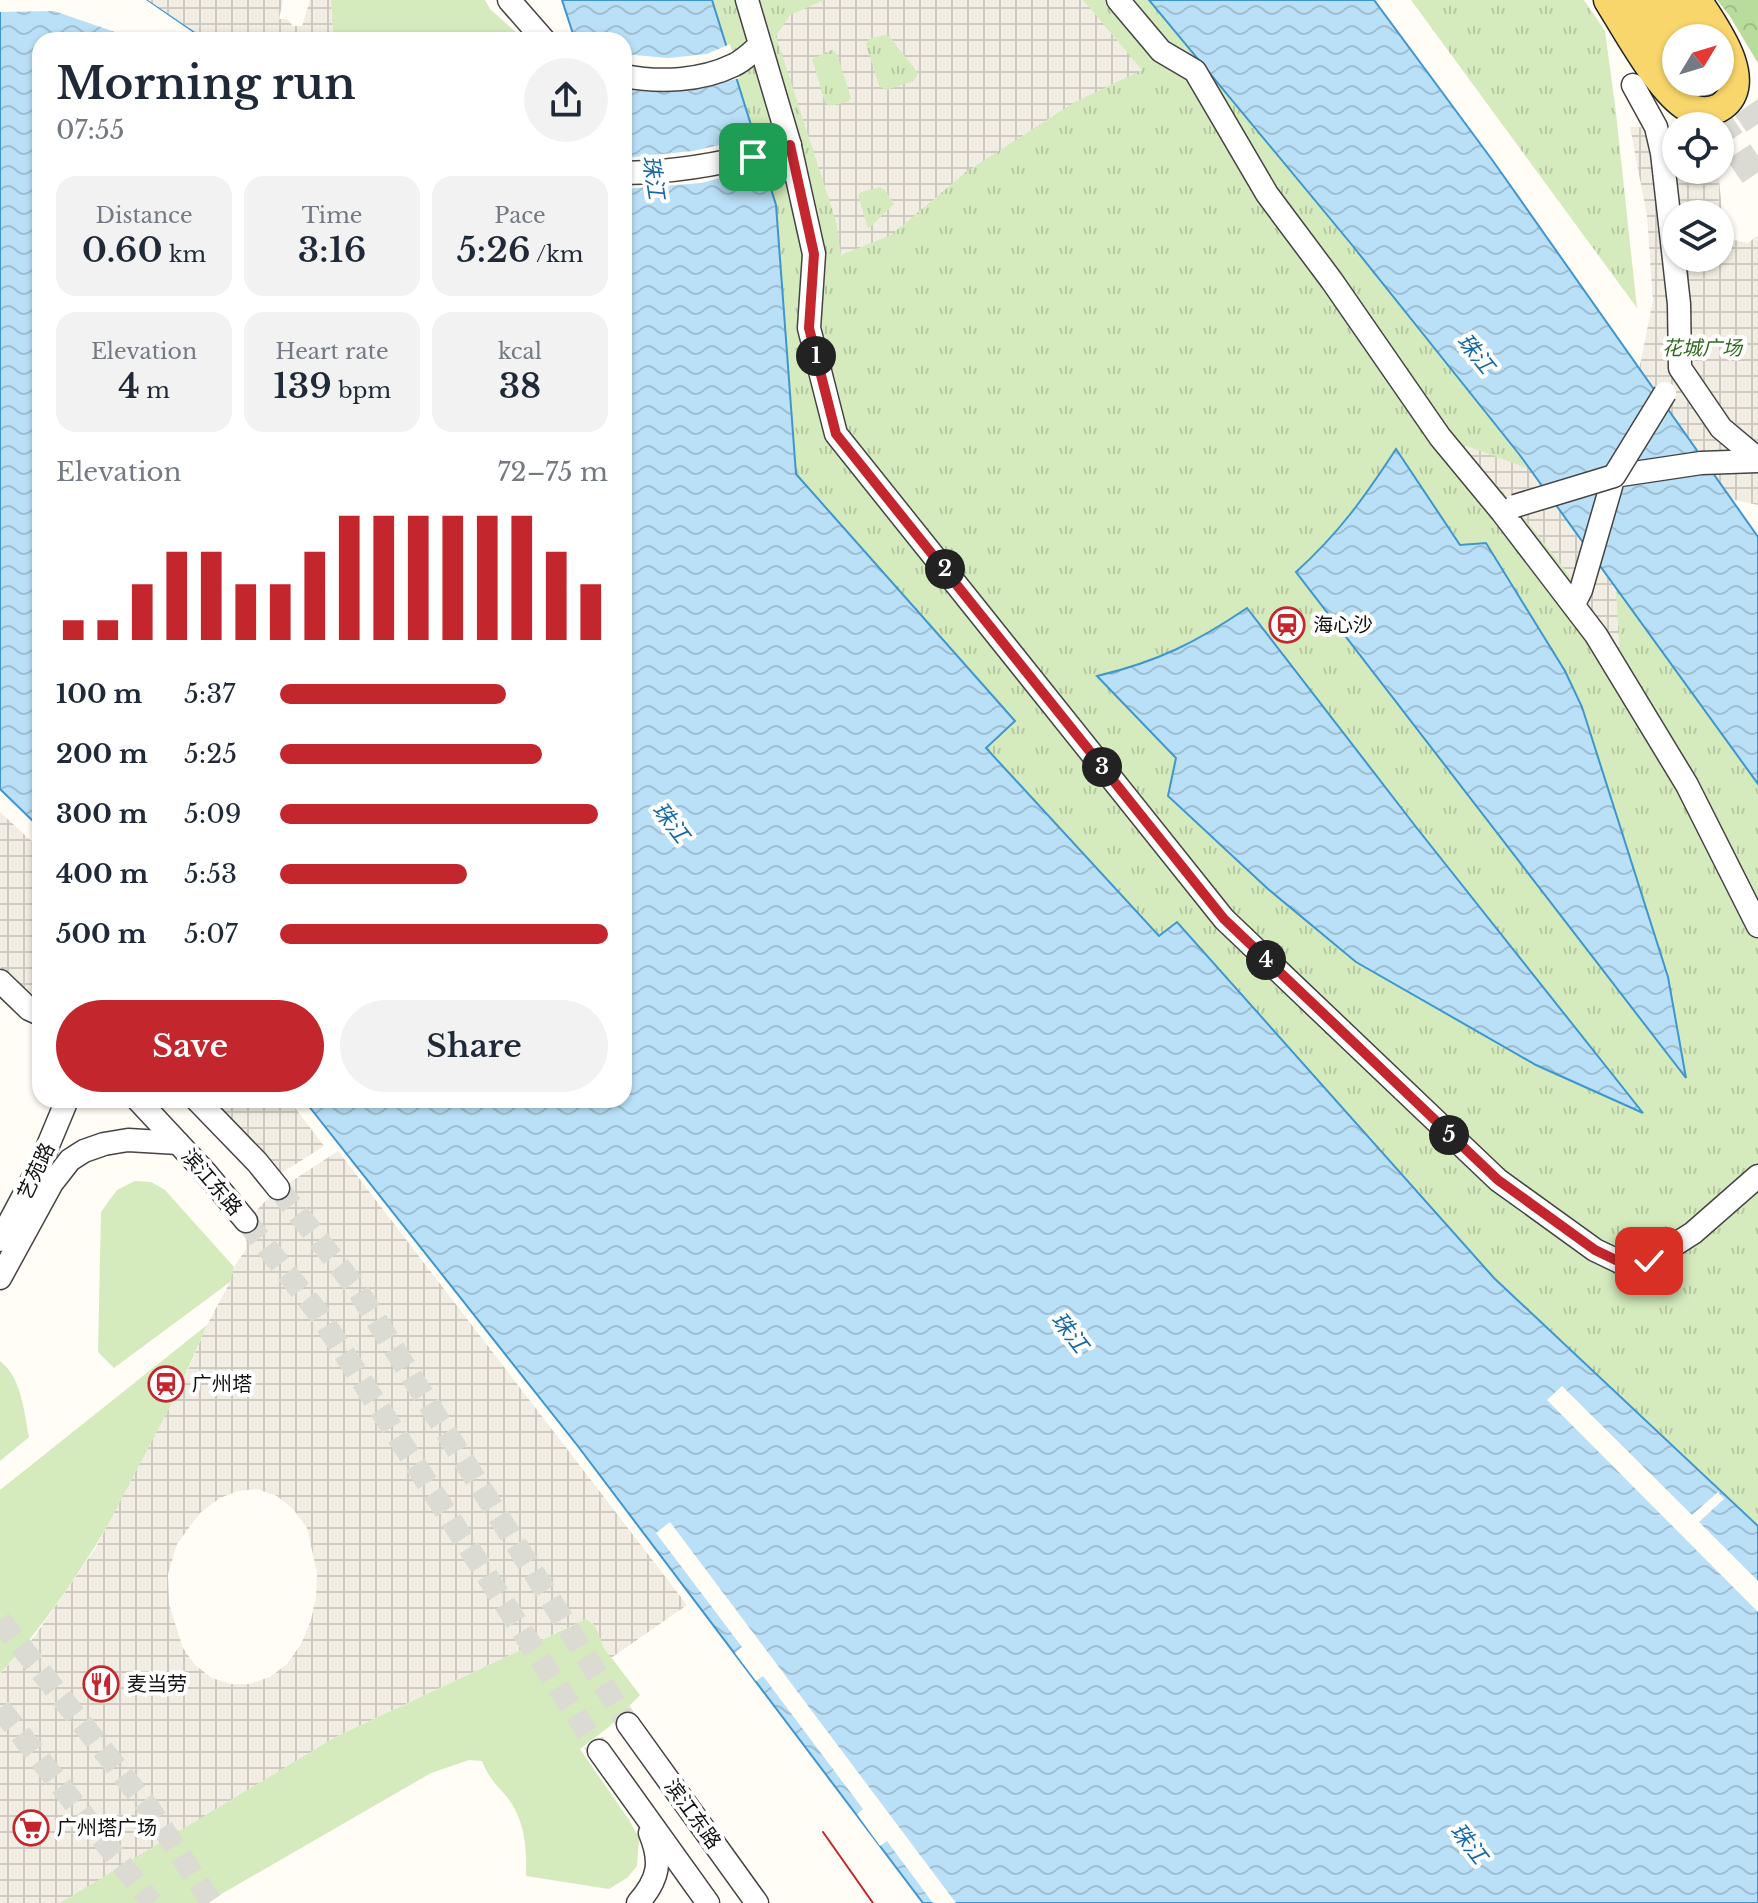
<!DOCTYPE html>
<meta charset="utf-8">
<style>
:root{--surface:#fff;--page:#f2f2f3;--text:#1f2937;--muted:#747a83;--accent:#c4262e}
body{margin:0;font-family:"Libre Baskerville","Noto Sans SC",serif;background:var(--page);color:var(--text);height:100vh;display:flex;flex-direction:column;font-size:30px;white-space:nowrap}
*{box-sizing:border-box;margin:0}
p{font-size:26px;color:var(--muted)}
.icon{flex:none;width:44px;height:44px;fill:none;stroke:currentColor;stroke-width:2;stroke-linecap:round;stroke-linejoin:round}
.map{position:relative;flex:1;overflow:hidden}
.drawer{position:absolute;left:32px;top:32px;width:600px;height:1076px;display:flex;flex-direction:column;background:var(--surface);border-radius:24px;box-shadow:0 2px 6px #0004}
.drawer>*{flex:none}
.needle{width:52px;rotate:52deg}
.buttons{position:absolute;left:1662px;top:24px;display:grid;gap:16px}
.buttons a{display:grid;place-items:center;width:72px;height:72px;border-radius:50%;background:var(--surface);box-shadow:0 2px 6px #0004;font-size:40px}
.pin{position:absolute;display:grid;place-items:center;width:68px;height:68px;color:#fff;margin:-34px;border-radius:16px;box-shadow:0 4px 12px #0006}
.km{position:absolute;width:40px;height:40px;margin:-20px;border-radius:50%;background:#222;color:#fff;font-size:22px;line-height:40px;text-align:center}
.round{display:grid;place-items:center;flex:none;width:84px;height:84px;border-radius:42px;background:var(--page)}
.head{display:flex;align-items:center;justify-content:space-between;height:136px;padding:0 24px}
h1{font-size:44px;font-weight:600;line-height:60px}
.metrics{display:grid;grid-template-columns:repeat(3,1fr);gap:12px;height:136px;padding:8px 24px}
.metrics div{display:grid;align-content:center;border-radius:20px;background:var(--page);text-align:center}
.metrics b{font-size:34px;font-weight:600}
.metrics small{font-size:22px;font-weight:400}
.metrics p{font-size:22px}
.chart{height:224px;padding:16px 24px}
.chart p{display:flex;justify-content:space-between}
.chart svg{width:100%;height:144px;margin-top:8px;stroke:var(--accent);stroke-width:6}
.action{display:flex;gap:16px;margin-top:auto;padding:16px 24px}
.action a{flex:1;height:92px;border-radius:48px;background:var(--accent);color:#fff;font-size:32px;font-weight:600;line-height:92px;text-align:center}
.action a+a{background:var(--page);color:var(--text)}
ul{padding:0 24px;list-style:none;font-size:26px}
li{display:grid;grid-template-columns:128px 96px 1fr;align-items:center;height:60px}
li i{height:20px;border-radius:10px;background:var(--accent)}
.map>svg:first-child{display:block}
.grass{fill:#d5ebbd}
.forest{fill:url(#forest-crowns)}
.park{fill:url(#park-tufts)}
.plaza{fill:url(#plaza-grid);fill-rule:evenodd}
.water{fill:url(#water-waves);stroke:#3f96cf;stroke-width:2}
.pier{fill:#fffdf5}
.lines{fill:none;stroke-linecap:round;stroke-linejoin:round}
.minor-tunnel{stroke:#dbdad3;stroke-width:22;stroke-dasharray:22 11;stroke-linecap:butt}
.major-tunnel{stroke:#dbdad3;stroke-width:28;stroke-dasharray:28 14;stroke-linecap:butt}
.minor-casing{stroke:#444;stroke-width:25}
.major-casing{stroke:#222;stroke-width:31}
.minor{stroke:#fff;stroke-width:22}
.major{stroke:#f9d66b;stroke-width:28}
.tram{stroke:#c4262e;stroke-width:2}
.minor-bridge-casing{stroke:#444;stroke-width:25;stroke-linecap:butt}
.minor-bridge{stroke:#fff;stroke-width:22}
.route-casing{stroke:#fff;stroke-width:16}
.route{stroke:#c4262e;stroke-width:10}
.labels{text-anchor:middle;stroke-width:8;stroke-linejoin:round;paint-order:stroke}
.park-label{font-size:20px;font-style:italic;fill:#2f6b1f;stroke:#fff}
.poi-label{font-size:20px;fill:#111;stroke:#fff;text-anchor:start}
.street-label{font-size:20px;fill:#111;stroke:#fff}
.water-label{font-size:22px;font-style:italic;fill:#1768a6;stroke:#fff}
</style>
<div class="map">
<svg width="1758" height="1903" viewBox="0 0 1758 1903">
<defs>
<pattern id="forest-crowns" width="20" height="18" patternUnits="userSpaceOnUse" patternTransform="scale(2)"><rect width="20" height="18" fill="#b9dc9c"/><path d="M2 6a3 3 0 1 1 6 0M12 15a3 3 0 1 1 6 0" fill="none" stroke="#9ebc85"/></pattern>
<pattern id="park-tufts" width="24" height="20" patternUnits="userSpaceOnUse" patternTransform="scale(2)"><rect width="24" height="20" fill="#d5ebbd"/><path d="M3 7l-1-3M5 7V3M7 7l1-3M15 17l-1-3M17 17v-4M19 17l1-3" fill="none" stroke="#b6c8a1"/></pattern>
<pattern id="plaza-grid" width="8" height="8" patternUnits="userSpaceOnUse" patternTransform="scale(2)"><rect width="8" height="8" fill="#f1ede2"/><path d="M0 4h8M4 0v8" fill="none" stroke="#cecac1"/></pattern>
<pattern id="water-waves" width="16" height="10" patternUnits="userSpaceOnUse" patternTransform="scale(2)"><rect width="16" height="10" fill="#b9e0f7"/><path d="M0 5q4-4 8 0t8 0" fill="none" stroke="#9ebfd3"/></pattern>
</defs>
<rect width="100%" height="100%" fill="#fffdf5"/>
<g class="grass">
<polygon points="331,0 485,0 490,9 525,40 333,40"/>
<polygon points="135,1181 151,1182 165,1190 234,1267 230,1282 114,1368 98,1352 101,1212 117,1190"/>
<path d="M207,1325c-52,122 -117,250 -207,349v-184z"/>
<path d="M0,1361c22,17 24,51 29,76l-29,24z"/>
<path d="M586,1619l9,6 9,23 36,47 -30,31 -30,23 49,71 10,18 -2,28 -10,12 -18,11 -83,-13c1,-28 -1,-56 -19,-79 -12,-14 -18,-19 -25,-36l-13,-1 -38,13 -225,130h-152l283,-167z"/>
</g>
<polygon class="forest" points="1717,0 1758,0 1758,63 1729,15"/>
<g class="park">
<polygon points="712,0 1149,0 1352,245 1519,454 1758,784 1758,1526 1494,1278 1177,923 1160,936 985,747 1015,721 796,474 776,205"/>
<polygon points="1411,0 1584,0 1605,31 1616,113 1637,308"/>
</g>
<g class="plaza">
<polygon points="146,0 283,0 279,19 287,19 293,26 302,26 310,0 331,0 333,40 205,40"/>
<path d="M824,0h259l59,70 -69,33 -107,69 -75,63 -50,20 -5,-34 -60,-185 14,-21zM885,35l5,2 28,36 -4,8 -28,9 -7,-4 -13,-42 3,-5zM832,50l5,4 14,44 -3,4 -19,4 -4,-4 -13,-43zM880,187l5,3 9,14 -26,25 -10,-34 3,-3z"/>
<path d="M1630,127h46v43h42l6,60 10,10 14,3 10,-8v270l-51,-11 -92,81 5,81 -26,-40 -13,-26 -66,-84 -54,-62 71,26 97,-50 24,-120 -6,-84zM1676,214h44v44h-44z"/>
<polygon points="0,812 40,849 40,998 25,990 0,967"/>
<polygon points="204,1100 289,1100 324,1146 277,1176"/>
<path d="M338,1151l349,454 -76,53 -7,-10 -9,-23 -9,-6 -249,117 -277,167h-60v-229l34,-37 61,-88 87,-165 25,-59 23,-43 4,-15 12,-18v-22l8,-14 18,-19zM257,1489l20,7 16,13 14,19 10,45 -1,24 -5,23 -10,24 -14,20 -17,13 -21,7h-18l-19,-6 -17,-13 -12,-17 -14,-44 -1,-30 9,-30 23,-31 20,-15 18,-7z"/>
</g>
<g class="water">
<polygon points="0,0 146,0 205,40 40,40 40,828 0,789"/>
<polygon points="562,0 712,0 776,205 796,474 1015,721 986,748 1159,936 1177,922 1494,1278 1758,1526 1758,1903 923,1903 577,1445 304,1100 624,1100 624,40 575,40"/>
<polygon points="1149,0 1374,0 1493,161 1758,537 1758,784 1519,454 1352,245"/>
<path d="M1396,449l64,96 26,-2 79,128 17,36 86,270 18,101 -390,-506c43,-39 68,-74 100,-123z"/>
<path d="M1247,608l169,219 227,286 -107,-48 -180,-103 -88,-73 -100,-93 8,-38 -79,-82c60,-14 100,-34 150,-68z"/>
</g>
<g class="pier">
<polygon points="0,0 146,0 204,40 138,40 54,11 0,12"/>
<polygon points="730,44 740,78 690,91 649,92 624,89 624,54 668,58 707,54"/>
<polygon points="759,136 768,166 701,183 624,189 624,158 693,151"/>
<polygon points="1562,1386 1692,1515 1718,1492 1724,1499 1699,1522 1758,1581 1758,1612 1547,1400"/>
<polygon points="670,1522 956,1903 933,1903 887,1841 880,1846 857,1814 863,1809 763,1676 756,1681 735,1653 742,1647 656,1533"/>
</g>
<g class="lines">
<g class="minor-tunnel">
<polyline points="278,1188 357,1289 628,1724"/>
<polyline points="246,1221 319,1314 599,1751"/>
<polyline points="0,1620 152,1812 212,1903"/>
<polyline points="0,1708 152,1903"/>
</g>
<g class="major-tunnel">
<polyline points="1723,72 1758,124"/>
<polyline points="1692,82 1758,181"/>
</g>
<defs>
<g id="minor">
<polyline points="509,0 544,40"/>
<polyline points="747,0 789,142 814,254 809,328 836,434 1224,919 1498,1180 1595,1250 1620,1262 1649,1261 1693,1233 1758,1176"/>
<polyline points="1118,0 1161,51 1195,71 1267,194 1332,281 1440,437 1502,512 1596,635 1687,785 1758,926"/>
<path d="M624,76c36,7 77,5 110,-11 9,-4 18,-13 25,-19"/>
<polyline points="1633,85 1656,127 1662,153 1679,304 1680,368 1721,428 1758,459"/>
<path d="M624,173c57,-1 111,-11 166,-28"/>
<polyline points="1574,604 1581,590 1614,476 1701,463 1758,461"/>
<polyline points="0,981 29,1009 40,1014"/>
<polyline points="138,1100 206,1173 246,1221"/>
<polyline points="197,1100 257,1162 278,1188"/>
<polyline points="0,1240 39,1167 67,1100"/>
<polyline points="0,1278 52,1183 70,1160 84,1151 104,1144 128,1140 178,1143"/>
<polyline points="628,1724 757,1903"/>
<polyline points="599,1751 708,1903"/>
<path d="M638,1903c21,-24 24,-41 12,-70"/>
</g>
<g id="major">
<path d="M1608,0c18,29 49,86 76,105 10,7 24,8 35,3 39,-23 -4,-81 -22,-108"/>
<polyline points="1638,0 1676,58"/>
<polyline points="1668,0 1693,38"/>
</g>
</defs>
<use href="#minor" class="minor-casing"/>
<use href="#major" class="major-casing"/>
<use href="#minor" class="minor"/>
<use href="#major" class="major"/>
<polyline class="tram" points="823,1832 873,1903"/>
<defs>
<polyline id="minor-bridge" points="1515,506 1614,476 1665,393"/>
</defs>
<use href="#minor-bridge" class="minor-bridge-casing"/>
<use href="#minor-bridge" class="minor-bridge"/>
</g>
<g class="lines">
<defs>
<polyline id="route" points="753,157 790,145 814,254 809,328 836,434 1224,919 1498,1180 1595,1250 1620,1262 1649,1261"/>
</defs>
<use href="#route" class="route-casing"/>
<use href="#route" class="route"/>
</g>
<defs>
<symbol id="station-ring" viewBox="-11 -11 22 22"><circle r="9.5" fill="#fff" stroke="#c4262e" stroke-width="1.5"/><path d="M-3-6H3Q5-6 5-4V2Q5 4 3 4L4.5 6H3L1.5 4h-3L-3 6H-4.5L-3 4Q-5 4-5 2V-4Q-5-6-3-6ZM-3.5-4v3h7v-3ZM-3.5 1v1.5H-2V1ZM2 1v1.5H3.5V1Z" fill="#c4262e"/></symbol>
<symbol id="restaurant-ring" viewBox="-11 -11 22 22"><circle r="9.5" fill="#fff" stroke="#c4262e" stroke-width="1.5"/><path d="M-5-6h1v4h1v-4h1v4h1v-4h1v5L-1.5 .5V6h-2V.5L-5-1ZM5-6V6H3V1.5H1.5Q1.5-4 5-6Z" fill="#c4262e"/></symbol>
<symbol id="supermarket-ring" viewBox="-11 -11 22 22"><circle r="9.5" fill="#fff" stroke="#c4262e" stroke-width="1.5"/><path d="M-6-5.5h2.5l.6 2H6L4.5 2H-2.5L-4.4-4H-6ZM-1.5 3.2a1.3 1.3 0 1 0 .1 0ZM3 3.2a1.3 1.3 0 1 0 .1 0Z" fill="#c4262e"/></symbol>
</defs>
<g fill-rule="evenodd">
<use href="#station-ring" x="1267" y="605" width="40" height="40"/>
<use href="#station-ring" x="146" y="1364" width="40" height="40"/>
<use href="#restaurant-ring" x="81" y="1664" width="40" height="40"/>
<use href="#supermarket-ring" x="11" y="1808" width="40" height="40"/>
</g>
<g class="labels">
<g class="park-label">
<text x="1702" y="355">花城广场</text>
</g>
<g class="poi-label">
<text x="1313" y="632">海心沙</text>
<text x="192" y="1391">广州塔</text>
<text x="127" y="1691">麦当劳</text>
<text x="57" y="1835">广州塔广场</text>
</g>
<g class="street-label">
<text transform="translate(36 1171) rotate(-65)" y="7">艺苑路</text>
<text transform="translate(212 1182) rotate(49)" y="7">滨江东路</text>
<text transform="translate(693 1814) rotate(54)" y="7">滨江东路</text>
</g>
<g class="water-label">
<text transform="translate(654 177) rotate(81)" y="8">珠江</text>
<text transform="translate(1476 353) rotate(51)" y="8">珠江</text>
<text transform="translate(671 822) rotate(52)" y="8">珠江</text>
<text transform="translate(1070 1332) rotate(52)" y="8">珠江</text>
<text transform="translate(1469 1843) rotate(52)" y="8">珠江</text>
</g>
</g>
</svg>
<div class="buttons">
<a><svg class="needle" viewBox="-14 -14 28 28"><path d="M0-13l5 13h-10z" fill="#e53935"/><path d="M0 13l5-13h-10z" fill="#747a83"/></svg></a>
<a><svg class="icon" aria-label="locate" viewBox="0 0 24 24"><circle cx="12" cy="12" r="6"/><path d="M12 2v4M12 18v4M2 12h4M18 12h4"/></svg></a>
<a><svg class="icon" aria-label="layers" viewBox="0 0 24 24"><path d="M12 4l9 5-9 5-9-5zM3 14l9 5 9-5"/></svg></a>
</div>
<div class="pin" style="left:753px;top:157px;background:#1e9e55"><svg class="icon" aria-label="arrive" viewBox="0 0 24 24"><path d="M6 21V4h12l-3 4 3 4H6"/></svg></div>
<div class="pin" style="left:1649px;top:1261px;background:#d93025"><svg class="icon" aria-label="check" viewBox="0 0 24 24"><path d="M5 12l5 5 9-10"/></svg></div>
<b class="km" style="left:816px;top:356px">1</b>
<b class="km" style="left:945px;top:569px">2</b>
<b class="km" style="left:1102px;top:767px">3</b>
<b class="km" style="left:1266px;top:960px">4</b>
<b class="km" style="left:1449px;top:1135px">5</b>
<section class="drawer">
<div class="head"><div><h1>Morning run</h1><p>07:55</p></div><a class="round"><svg class="icon" aria-label="share" viewBox="0 0 24 24"><path d="M12 15V3M7 8l5-5 5 5M5 13v7h14v-7"/></svg></a></div>
<div class="metrics">
<div><p>Distance</p><b>0.60<small> km</small></b></div>
<div><p>Time</p><b>3:16</b></div>
<div><p>Pace</p><b>5:26<small> /km</small></b></div>
</div>
<div class="metrics">
<div><p>Elevation</p><b>4<small> m</small></b></div>
<div><p>Heart rate</p><b>139<small> bpm</small></b></div>
<div><p>kcal</p><b>38</b></div>
</div>
<div class="chart"><p><span>Elevation</span>72–75 m</p>
<svg viewBox="0 0 160 44" preserveAspectRatio="none"><path d="M5 44V38M15 44V38M25 44V27M35 44V17M45 44V17M55 44V27M65 44V27M75 44V17M85 44V6M95 44V6M105 44V6M115 44V6M125 44V6M135 44V6M145 44V17M155 44V27"/></svg>
</div>
<ul>
<li><b>100 m</b>5:37<i style="width:69%"></i></li>
<li><b>200 m</b>5:25<i style="width:80%"></i></li>
<li><b>300 m</b>5:09<i style="width:97%"></i></li>
<li><b>400 m</b>5:53<i style="width:57%"></i></li>
<li><b>500 m</b>5:07<i style="width:100%"></i></li>
</ul>
<div class="action"><a>Save</a><a>Share</a></div>
</section>
</div>
